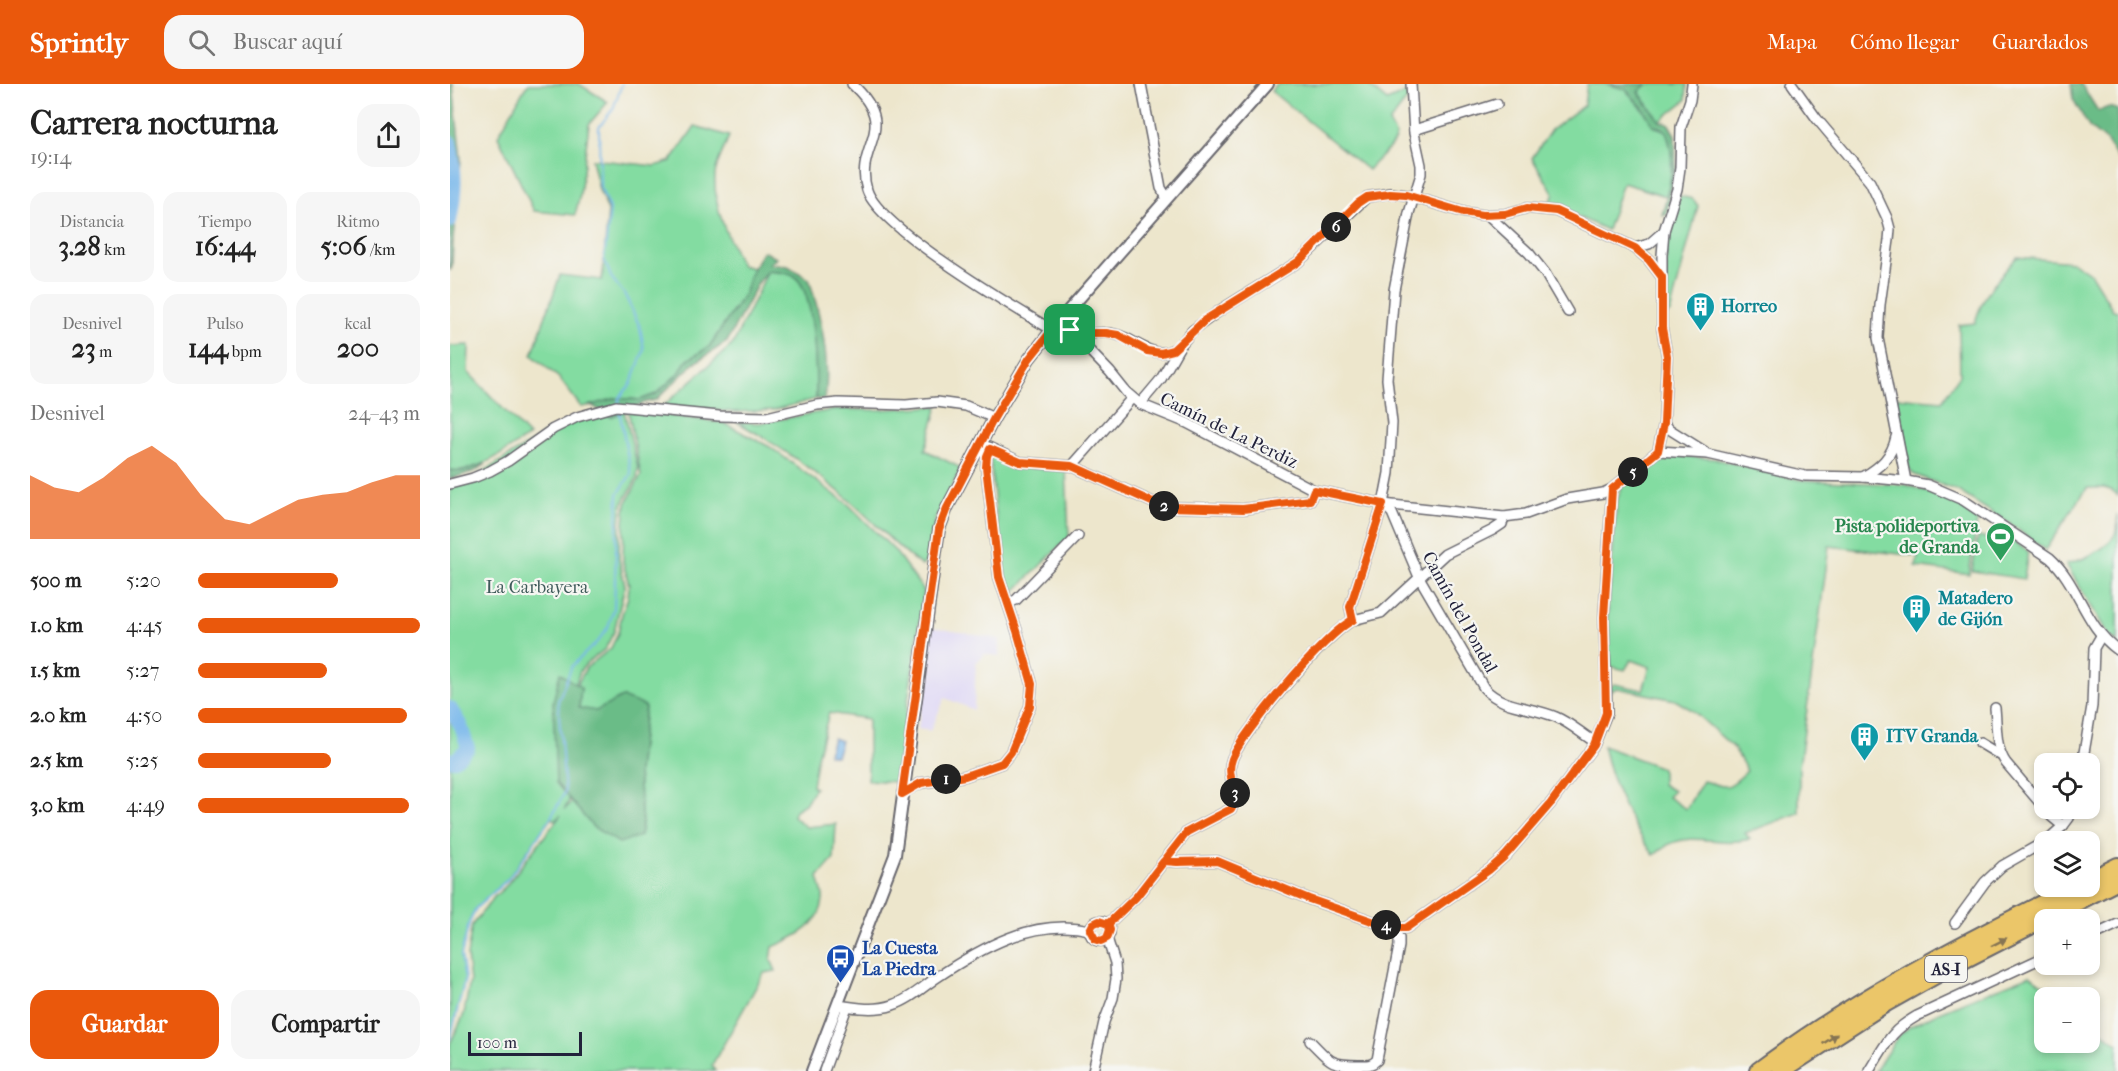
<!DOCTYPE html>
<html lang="es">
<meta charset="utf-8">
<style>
:root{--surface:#fff;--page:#f6f6f6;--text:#222;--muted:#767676;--accent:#ea580c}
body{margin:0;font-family:"IM FELL French Canon",serif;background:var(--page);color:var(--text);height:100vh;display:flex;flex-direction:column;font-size:22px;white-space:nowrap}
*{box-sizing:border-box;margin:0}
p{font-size:20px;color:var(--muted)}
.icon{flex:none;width:33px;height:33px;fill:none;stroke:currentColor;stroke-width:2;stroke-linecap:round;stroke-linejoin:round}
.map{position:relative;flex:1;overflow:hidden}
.side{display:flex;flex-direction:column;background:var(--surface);width:450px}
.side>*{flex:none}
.fabs{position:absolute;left:1584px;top:669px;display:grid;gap:12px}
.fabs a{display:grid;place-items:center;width:66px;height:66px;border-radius:12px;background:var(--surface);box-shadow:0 3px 9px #0003;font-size:30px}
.scale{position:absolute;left:18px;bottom:15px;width:114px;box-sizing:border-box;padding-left:6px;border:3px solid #22223b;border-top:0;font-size:16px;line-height:21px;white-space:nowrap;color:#22223b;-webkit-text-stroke:4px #f6f6f2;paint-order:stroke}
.pin{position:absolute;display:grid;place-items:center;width:51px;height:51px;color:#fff;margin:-26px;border-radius:12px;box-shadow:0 3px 9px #0006}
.km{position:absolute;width:30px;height:30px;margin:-15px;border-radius:50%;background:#222;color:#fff;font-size:16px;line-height:30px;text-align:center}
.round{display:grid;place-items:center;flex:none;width:63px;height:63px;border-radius:18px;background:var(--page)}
.head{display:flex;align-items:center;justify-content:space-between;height:102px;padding:0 30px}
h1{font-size:33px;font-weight:700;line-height:45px}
.figures{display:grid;grid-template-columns:repeat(3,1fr);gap:9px;height:102px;padding:6px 30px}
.figures div{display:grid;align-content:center;border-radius:15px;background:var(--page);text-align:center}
.figures b{font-size:26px;font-weight:700}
.figures small{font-size:16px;font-weight:400}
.figures p{font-size:16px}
.chart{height:168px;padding:12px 30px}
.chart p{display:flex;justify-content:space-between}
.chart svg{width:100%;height:108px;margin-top:6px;fill:var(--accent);opacity:.7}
.cta{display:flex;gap:12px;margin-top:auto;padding:12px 30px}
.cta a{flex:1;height:69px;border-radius:18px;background:var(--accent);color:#fff;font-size:24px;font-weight:700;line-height:69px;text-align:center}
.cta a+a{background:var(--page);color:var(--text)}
ul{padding:0 30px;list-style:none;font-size:20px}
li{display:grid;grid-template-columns:96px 72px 1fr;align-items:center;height:45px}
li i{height:15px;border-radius:8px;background:var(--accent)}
header{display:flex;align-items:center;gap:36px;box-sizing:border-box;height:84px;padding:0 30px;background:var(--accent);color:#fff}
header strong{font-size:28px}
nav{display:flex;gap:33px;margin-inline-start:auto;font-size:21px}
.search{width:420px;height:54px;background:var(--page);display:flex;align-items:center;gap:15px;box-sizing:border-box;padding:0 21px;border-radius:18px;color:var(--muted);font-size:22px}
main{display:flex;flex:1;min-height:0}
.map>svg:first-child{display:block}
.built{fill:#ddd5f6}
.green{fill:#83dca1;stroke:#527f6e;stroke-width:1.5}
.forest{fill:#6abc87;stroke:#466f61;stroke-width:1.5}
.water{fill:#78b7eb;stroke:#4d6c93;stroke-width:1.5}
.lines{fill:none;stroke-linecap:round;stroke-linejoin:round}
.stream{stroke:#78b7eb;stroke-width:2}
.river{stroke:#78b7eb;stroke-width:14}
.minor-casing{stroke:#69676e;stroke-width:12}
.tertiary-casing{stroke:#69676e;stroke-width:14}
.motorway-casing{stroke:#69676e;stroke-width:20}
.minor{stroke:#fff;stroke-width:9}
.tertiary{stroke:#fff;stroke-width:10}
.motorway{stroke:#ebc669;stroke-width:16}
.oneway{fill:#867452}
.route-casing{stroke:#fff;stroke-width:12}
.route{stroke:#ea580c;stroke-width:8}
.labels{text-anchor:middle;stroke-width:4.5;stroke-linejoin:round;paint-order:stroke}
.shield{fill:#f6f6f2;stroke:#626272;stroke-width:1.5}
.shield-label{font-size:16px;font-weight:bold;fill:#22223b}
.culture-label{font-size:18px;font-weight:bold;fill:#0d838f;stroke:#f6f6f2;text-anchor:start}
.street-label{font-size:18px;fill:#22223b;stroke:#f6f6f2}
.leisure-label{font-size:18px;font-weight:bold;fill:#27864d;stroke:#f6f6f2;text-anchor:end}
.park-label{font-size:18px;fill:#3f5a5a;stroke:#f6f6f2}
.transit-label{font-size:18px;font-weight:bold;fill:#164399;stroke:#f6f6f2;text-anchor:start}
</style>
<header>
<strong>Sprintly</strong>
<div class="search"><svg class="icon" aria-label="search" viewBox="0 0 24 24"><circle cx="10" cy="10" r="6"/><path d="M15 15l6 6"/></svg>Buscar aquí</div>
<nav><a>Mapa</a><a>Cómo llegar</a><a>Guardados</a></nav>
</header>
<main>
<section class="side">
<div class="head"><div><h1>Carrera nocturna</h1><p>19:14</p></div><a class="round"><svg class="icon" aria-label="share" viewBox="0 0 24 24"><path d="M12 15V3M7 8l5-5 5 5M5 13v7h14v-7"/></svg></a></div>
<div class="figures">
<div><p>Distancia</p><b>3.28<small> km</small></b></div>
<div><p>Tiempo</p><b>16:44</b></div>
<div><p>Ritmo</p><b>5:06<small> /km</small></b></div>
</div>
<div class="figures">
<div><p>Desnivel</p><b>23<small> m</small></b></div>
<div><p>Pulso</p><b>144<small> bpm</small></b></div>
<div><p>kcal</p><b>200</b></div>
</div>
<div class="chart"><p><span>Desnivel</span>24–43 m</p>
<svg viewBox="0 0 160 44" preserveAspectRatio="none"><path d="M0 44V18L10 23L20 25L30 19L40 11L50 6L60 13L70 26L80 36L90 38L100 33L110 28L120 26L130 25L140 21L150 18L160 18V44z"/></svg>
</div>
<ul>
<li><b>500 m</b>5:20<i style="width:63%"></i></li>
<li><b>1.0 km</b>4:45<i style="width:100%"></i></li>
<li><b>1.5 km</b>5:27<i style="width:58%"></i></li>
<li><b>2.0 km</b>4:50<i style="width:94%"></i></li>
<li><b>2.5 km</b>5:25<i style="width:60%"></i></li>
<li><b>3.0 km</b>4:49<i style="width:95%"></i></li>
</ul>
<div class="cta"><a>Guardar</a><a>Compartir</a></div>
</section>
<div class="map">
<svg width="1668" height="987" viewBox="0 0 1668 987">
<rect width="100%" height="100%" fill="#f6f6f2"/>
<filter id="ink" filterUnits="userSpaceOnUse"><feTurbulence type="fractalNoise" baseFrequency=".0167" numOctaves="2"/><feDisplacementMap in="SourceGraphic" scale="12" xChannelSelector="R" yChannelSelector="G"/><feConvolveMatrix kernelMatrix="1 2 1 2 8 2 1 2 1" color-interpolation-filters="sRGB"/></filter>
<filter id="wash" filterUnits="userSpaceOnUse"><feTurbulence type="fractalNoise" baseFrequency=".008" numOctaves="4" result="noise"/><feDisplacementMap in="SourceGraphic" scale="24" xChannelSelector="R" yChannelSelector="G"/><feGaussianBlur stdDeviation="1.35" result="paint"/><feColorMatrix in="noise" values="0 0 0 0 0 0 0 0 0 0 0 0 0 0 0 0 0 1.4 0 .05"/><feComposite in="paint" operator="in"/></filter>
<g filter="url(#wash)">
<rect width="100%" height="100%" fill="#ede6cc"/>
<polygon class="built" points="481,543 550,555 549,572 534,570 526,579 524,626 495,614 480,647 468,645"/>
<g class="green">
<polygon points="79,0 129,0 158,18 139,40 130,111 125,131 84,127 48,52 75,4"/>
<path d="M828,0h89l20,17 20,-9 1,6 -19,25 7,13c-3,12 -20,24 -28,34l-97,-79z"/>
<path d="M1137,0h20l18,5 22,25 3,7 6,6 10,4c8,22 7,43 0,65l-43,-13 -16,47 -58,-26 5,-10 -22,-36 19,-28 33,-25z"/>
<polygon points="1197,0 1237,0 1236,16 1210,37 1188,7"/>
<path d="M245,42l34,10c-4,12 -13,27 -14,39 -2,32 13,63 26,90l12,3 -9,27 -35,52 -23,14 -6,11 -24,22 -16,6 -8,-1 -51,8 -22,-29 -27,-23 28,-80 42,5 6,-69 -9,-21 -7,-31 63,7 16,-5z"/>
<polygon points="1229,112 1243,115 1248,122 1220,229 1216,231 1216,166"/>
<path d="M1567,173l56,5 18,12 22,36 5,1v185c-7,-10 -19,-8 -31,-8l-42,62 -33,-25 -54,-34 -45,-17 -4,-5 -14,-72 47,4 18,-26 -1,-50 16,-2c7,-28 23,-44 42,-66z"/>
<path d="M318,187c8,1 20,1 27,6 22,18 21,94 21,122l-43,11 -38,2 -72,-6 70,-62z"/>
<path d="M19,261l-1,27 61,64c-25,16 -48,35 -79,35v-125z"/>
<path d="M173,322l15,62 -1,10 -15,27 -2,17 -1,37 6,26 -11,47 -9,17 -18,14 -7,8 -12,37 2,80 -1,13 -5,9 8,-8 21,25 47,9 2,-12 -4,-52 7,-65 -50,6 -16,-5 2,-20 -4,-3 9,-17 25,-20 7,-15 4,-19 6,-17 1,-12 -6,-23 1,-39 2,-19 15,-29 -13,-65 96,13 46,24 79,58 46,46 29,40 -28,191 -28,-2v-61l-39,-6 -13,48 -4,25 3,2 -10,16 -10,6 -2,6 13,11 30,-3 -2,35 -16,18c1,6 6,16 5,23 -3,27 -28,37 -50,47l-2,13 5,11 -12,2 -52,92 4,6h-266v-27l14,-30 6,-33 -3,-25 5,-31 23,-29 10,-9 56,-72 -6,5 -4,-2 -43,61 -32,29 -7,15 -8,32 4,24 -15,60v-555l23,-6 80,-49z"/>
<path d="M488,322l-13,44 36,18 -26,51 -9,42 -4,5c-27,-19 -47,-44 -72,-65 -32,-28 -75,-58 -113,-79l22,1 79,-14 37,1z"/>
<path d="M1220,371l46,4 84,21 107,5 50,18 21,12 -9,59 -53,-7 2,-11 -89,-10 -30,222v45l-54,20 5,6c-27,8 -55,-7 -80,5 -6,2 -11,8 -16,11 -23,-29 -43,-72 -51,-109l59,22v16l11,7 -5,6 18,12 17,-28c26,7 24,9 44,-10l-13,-23 -42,-38 -17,-10 -58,-12 -6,3 -1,-3 4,-4 29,6 7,-23 -19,-7 -6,10 -16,-4 -2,-44 10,-122 5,-14 32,-26z"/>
<polygon points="544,372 569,383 616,386 619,453 565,507 556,504 552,486 540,374"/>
<path d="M1668,431v128l-9,-7 -43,-72c14,-3 43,-15 49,-30 2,-5 2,-13 3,-19z"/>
<polygon points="1547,447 1578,467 1574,495 1522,487 1528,453 1545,455"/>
<polygon points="1580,891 1609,913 1594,914 1594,958 1640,958 1640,938 1668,960 1668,987 1425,987 1448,952 1461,942 1489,928"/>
</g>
<g class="forest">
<polygon points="0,0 3,0 11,76 3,156 2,183 0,187"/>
<polygon points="1157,0 1197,0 1188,8 1210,37 1218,39 1225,51 1226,84 1216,131 1212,131 1223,89 1223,79 1218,50 1212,44 1203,41 1192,23 1175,5"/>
<polygon points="1621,0 1631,0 1648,27 1659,23 1668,26 1668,75 1657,58 1639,43 1623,15"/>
<path d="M313,167l14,7 -8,6 19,2 21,13c12,38 22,81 16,120h-9c0,-24 0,-115 -25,-125 -7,-2 -16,-2 -23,-3l-10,12 -31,59 -34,22 -37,36 -10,2 -35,15 -20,-12 25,-7 24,2 16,-6 24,-22 6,-11 23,-14 35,-52 9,-27z"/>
<polygon points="36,380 25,387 0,395 0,386 12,387"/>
<polygon points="110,589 131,604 129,624 146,627 172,613 195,622 188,688 192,740 190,752 169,759 143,743 106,699 103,618"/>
</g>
<polygon class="water" points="383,654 391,657 386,672 378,670"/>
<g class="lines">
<g class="stream">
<polyline points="169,319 169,314 181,300 194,266 190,243 175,211 161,193 154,175 160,126 150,103 149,43 163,25 172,0"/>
<polyline points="0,955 15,895 11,871 19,839 26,824 58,795 77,769 101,733 115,708 108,617 122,582 149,556 158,543 164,525 168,410 181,390 169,325"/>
</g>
<g class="river">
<path d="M0,58c6,31 6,49 0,79"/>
<polyline points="0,624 11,642 18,664 5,676 0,676"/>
</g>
</g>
</g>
<g filter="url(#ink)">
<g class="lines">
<defs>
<g id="minor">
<path d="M402,0c50,46 1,61 15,106 12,38 146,117 185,140"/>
<polyline points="691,0 711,104 717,114"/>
<polyline points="1342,0 1367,35 1420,98 1437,134 1440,145 1439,156 1430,221 1428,254 1456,397"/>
<polyline points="964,46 1047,20"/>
<polyline points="1039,132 1079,169 1095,189 1118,228"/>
<polyline points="1185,164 1199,160 1214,147"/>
<path d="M610,236l50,52 16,20 14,12 47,19 127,67 69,14 121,13 22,-3 41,-15 36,-6 9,-4 46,-38 50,3 97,22 58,1 43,4 22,4 35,15 87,58c29,26 34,68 68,92"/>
<polyline points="619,246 627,217"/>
<path d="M627,254c13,-5 27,-7 41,-3 22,7 38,28 61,11"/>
<polyline points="690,320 711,295 731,260 743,246 772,225 848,178 917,113 941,109 956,111 1013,128 1032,131 1055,130 1077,124 1106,127 1185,164 1199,176 1212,193"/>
<polyline points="1214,339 1219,345 1254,367"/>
<polyline points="536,362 570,378 622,382 702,418 718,423 793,425 860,416 864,406"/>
<polyline points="1208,367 1214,339 1217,272 1212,244 1212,171 1214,147 1227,105 1230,84 1231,43 1240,16 1242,0"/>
<polyline points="622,382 682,314"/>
<path d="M1413,393c17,-10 29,-20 33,-40"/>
<polyline points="0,400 23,394 40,387 58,377 103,345 127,333 166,322 269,332 317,333 367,321 388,319 456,321 487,318 516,322 544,334"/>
<path d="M933,420l9,9 27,64 65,111c19,21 47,18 72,29 14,6 26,17 39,25"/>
<polyline points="558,519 566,516 628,452"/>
<polyline points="903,536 931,529 995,470 1043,446 1052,440 1054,433"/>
<path d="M1545,624c2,18 0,40 11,55l46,54 11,9 6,-8 3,-10"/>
<polyline points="1530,659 1550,671"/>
<polyline points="1632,680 1642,622 1644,564 1651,552"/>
<polyline points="452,709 471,699 515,692 552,679 561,668 580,622 582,600 567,547 549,493 536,383 537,372 540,365"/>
<polyline points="1595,758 1613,742"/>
<polyline points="714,777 727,778 767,777 859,815 942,844 956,844 1039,786 1055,772 1101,719 1144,661 1157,629 1154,533 1162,405"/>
<circle cx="650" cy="847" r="10"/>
<polyline points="1505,839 1535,798 1552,782 1594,758"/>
<path d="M658,840l28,-27 51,-65 44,-23c10,-16 -6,-32 1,-50 11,-28 95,-126 121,-139l-3,-13 33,-103 6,-31 3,-50 -5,-44 7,-89 15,-77 12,-39v-9l-7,-32 -3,-49"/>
<polyline points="1640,853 1668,840"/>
<path d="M388,921c18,3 38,6 55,0 16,-5 30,-18 43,-27 45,-30 98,-61 154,-48"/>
<path d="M860,957c20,20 19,24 49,24 7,0 12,1 18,-5l22,-114v-8l-7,-10"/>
<polyline points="374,987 397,923"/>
<polyline points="643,987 654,938 663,914 666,895 665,879 657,854"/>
<path d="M1419,987c17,-27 20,-39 48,-55l127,-59"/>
</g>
<polyline id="tertiary" points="362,987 445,771 489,445 497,424 544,334 579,275 610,236 818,0"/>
<g id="motorway">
<polyline points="1640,796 1668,782"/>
<path d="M1308,987c98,-74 209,-130 319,-185"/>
<polyline points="1331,987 1436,919 1500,883 1668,797"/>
</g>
</defs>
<use href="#minor" class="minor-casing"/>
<use href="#tertiary" class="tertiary-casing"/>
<use href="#motorway" class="motorway-casing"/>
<use href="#minor" class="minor"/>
<use href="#tertiary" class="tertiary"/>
<use href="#motorway" class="motorway"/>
</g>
<defs><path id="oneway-solid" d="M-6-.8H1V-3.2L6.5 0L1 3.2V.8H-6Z" transform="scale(1.5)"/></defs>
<g class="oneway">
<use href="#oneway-solid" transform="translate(1549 858) rotate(-27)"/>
<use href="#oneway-solid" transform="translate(1380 955) rotate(-34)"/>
</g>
</g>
<g class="lines" filter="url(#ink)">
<defs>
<path id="route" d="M620,246l-10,-10 -31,39 -35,59 -47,90 -8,21 -37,265 19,-11 44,-7 37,-13 9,-11 19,-46 2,-22 -15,-53 -18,-54 -13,-110 1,-11 3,-7 30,13 52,4 80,36 16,5 75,2 67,-9 4,-10 69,14 -33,103 3,13c-26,12 -111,112 -121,139 -7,18 9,34 -1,50l-44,23 -51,65 -28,27 2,6 -3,8 -6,3 -6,-2 -5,-9 3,-6 6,-3 9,3 28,-27 28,-36 13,1 40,-1 92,38 83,29h14l83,-58 16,-14 46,-53 43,-58 12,-32 -2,-96 8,-128 46,-38 6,-28 3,-67 -5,-28v-51l-13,-17 -14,-12 -79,-37 -29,-3 -22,6 -23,1 -19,-3 -57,-17 -16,-1 -23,3 -9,6 -60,59 -93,58 -32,30 -12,3 -14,-2 -29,-16 -12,-2h-13l-16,5 -7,-8"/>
</defs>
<use href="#route" class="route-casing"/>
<use href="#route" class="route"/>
</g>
<defs>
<symbol id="building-pin" viewBox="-11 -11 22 30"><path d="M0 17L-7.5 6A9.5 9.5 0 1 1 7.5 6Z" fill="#0f9aa8" stroke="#f6f6f2"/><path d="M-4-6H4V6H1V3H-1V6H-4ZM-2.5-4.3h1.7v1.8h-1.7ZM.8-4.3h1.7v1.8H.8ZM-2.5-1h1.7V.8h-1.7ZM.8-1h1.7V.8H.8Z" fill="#fff"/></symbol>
<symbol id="stadium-pin" viewBox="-11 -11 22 30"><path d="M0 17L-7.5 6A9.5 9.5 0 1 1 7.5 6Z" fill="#2e9e5b" stroke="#f6f6f2"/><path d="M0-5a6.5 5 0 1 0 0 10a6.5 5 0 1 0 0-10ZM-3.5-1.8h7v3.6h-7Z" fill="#fff"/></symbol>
<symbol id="bus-pin" viewBox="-11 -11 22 30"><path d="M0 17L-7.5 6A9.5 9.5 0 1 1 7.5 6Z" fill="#1a4fb4" stroke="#f6f6f2"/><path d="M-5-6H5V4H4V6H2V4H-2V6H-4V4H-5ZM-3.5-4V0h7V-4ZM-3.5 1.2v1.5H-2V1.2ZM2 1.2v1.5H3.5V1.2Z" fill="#fff"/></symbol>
</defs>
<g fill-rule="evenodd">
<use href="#building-pin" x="1234" y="206" width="33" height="45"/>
<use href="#stadium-pin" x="1534" y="436" width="33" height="45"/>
<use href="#building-pin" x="1450" y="508" width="33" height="45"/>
<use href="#building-pin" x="1398" y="636" width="33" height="45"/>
<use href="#bus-pin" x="374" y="858" width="33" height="45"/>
</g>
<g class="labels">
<rect class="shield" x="1475" y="872" width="42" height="26" rx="4.5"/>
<g class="shield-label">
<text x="1496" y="891">AS-I</text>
</g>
<g class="culture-label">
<text x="1271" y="228">Horreo</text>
<text x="1488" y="520">Matadero<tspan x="1488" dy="21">de Gijón</tspan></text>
<text x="1436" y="658">ITV Granda</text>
</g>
<g class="street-label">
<text transform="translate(779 346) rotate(26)" y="6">Camín de La Perdiz</text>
<text transform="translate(1010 528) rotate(61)" y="6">Camín del Pondal</text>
</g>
<g class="leisure-label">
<text x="1529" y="448">Pista polideportiva<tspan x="1529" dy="21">de Granda</tspan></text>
</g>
<g class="park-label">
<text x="87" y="509">La Carbayera</text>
</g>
<g class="transit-label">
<text x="412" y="870">La Cuesta<tspan x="412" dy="21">La Piedra</tspan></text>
</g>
</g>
</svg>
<div class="fabs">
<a><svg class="icon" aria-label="locate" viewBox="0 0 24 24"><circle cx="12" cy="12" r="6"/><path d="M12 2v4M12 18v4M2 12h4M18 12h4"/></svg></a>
<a><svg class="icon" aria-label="layers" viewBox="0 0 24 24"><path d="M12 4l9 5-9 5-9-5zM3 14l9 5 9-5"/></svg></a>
<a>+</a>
<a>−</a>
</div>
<div class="scale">100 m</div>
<div class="pin" style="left:620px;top:246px;background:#1e9e55"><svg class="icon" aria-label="arrive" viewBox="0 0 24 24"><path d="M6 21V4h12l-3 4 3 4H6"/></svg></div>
<b class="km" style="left:496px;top:695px">1</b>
<b class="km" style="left:714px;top:422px">2</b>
<b class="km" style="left:785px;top:709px">3</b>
<b class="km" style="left:936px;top:841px">4</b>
<b class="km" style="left:1183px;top:388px">5</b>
<b class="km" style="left:886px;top:143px">6</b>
</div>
</main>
